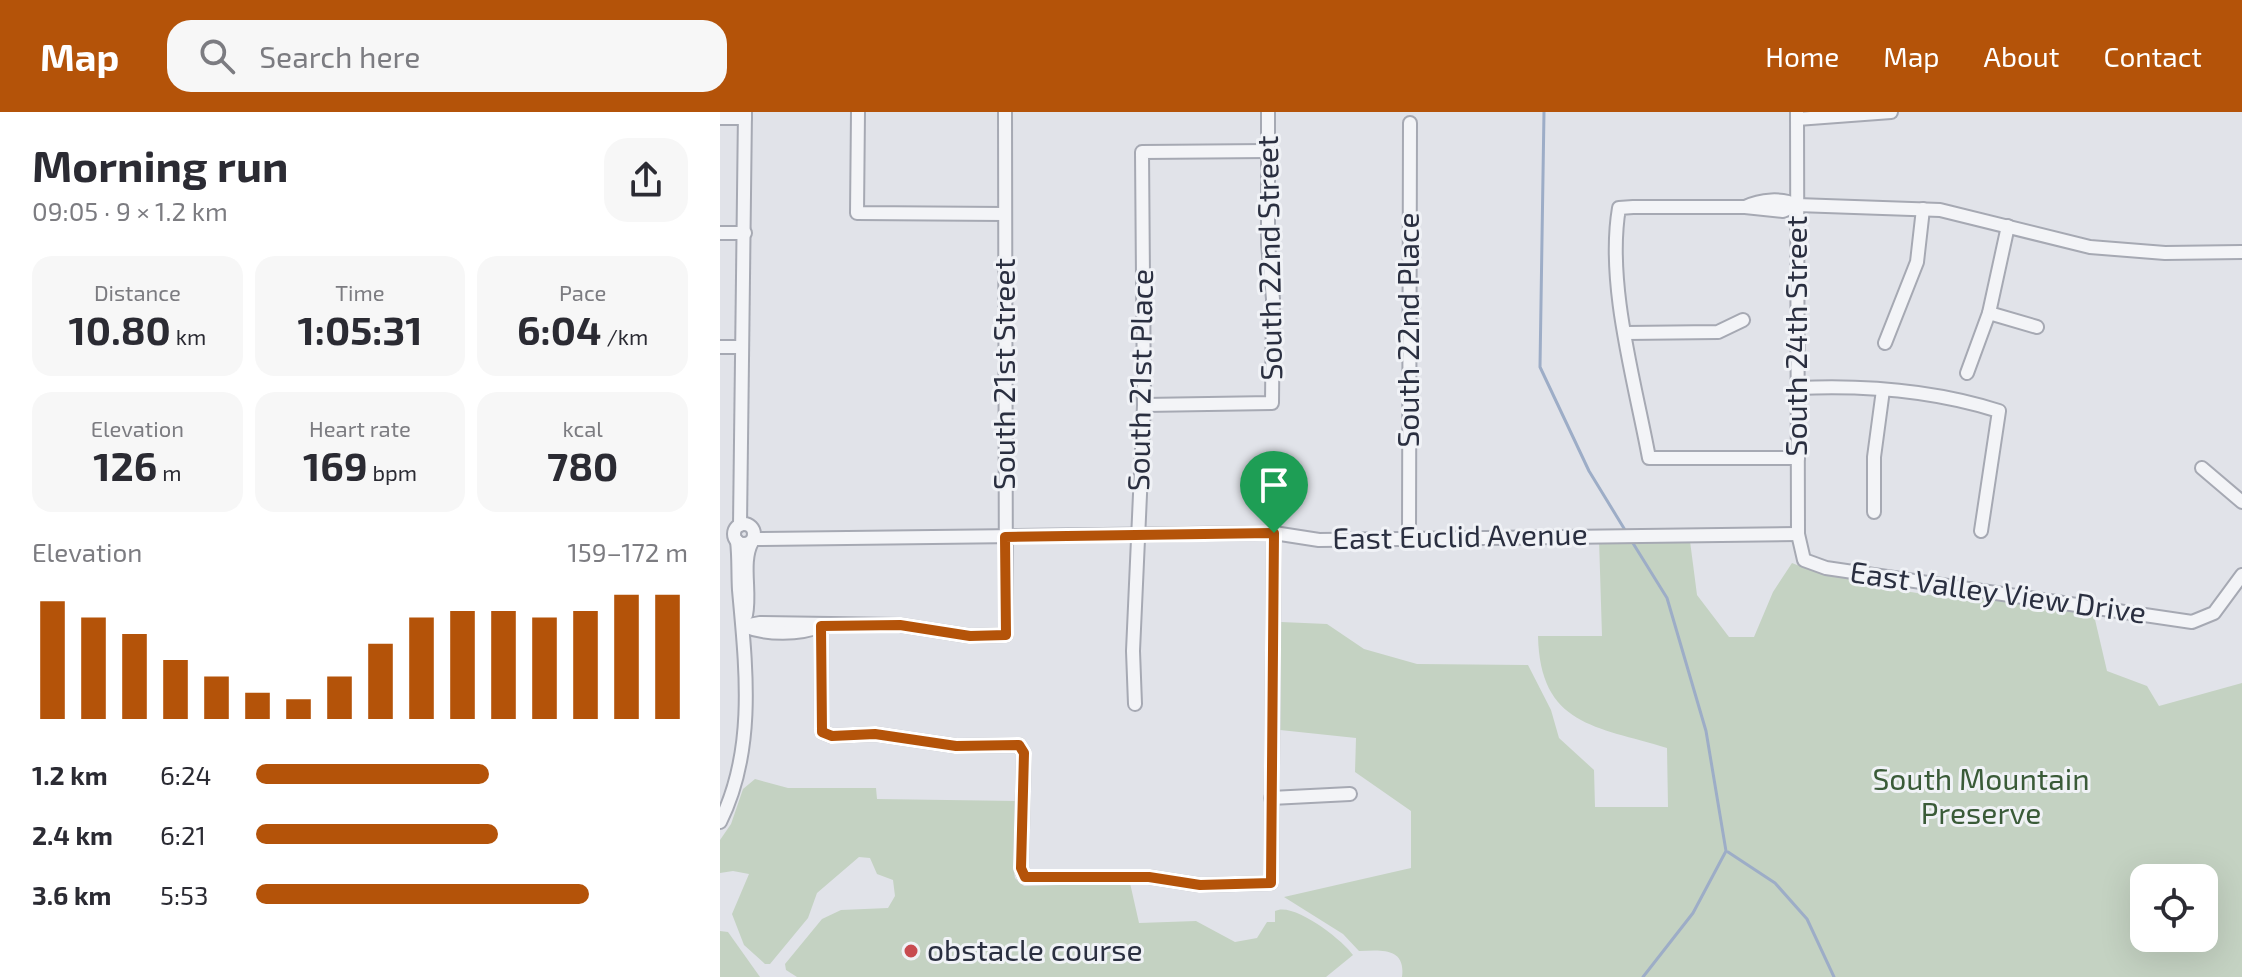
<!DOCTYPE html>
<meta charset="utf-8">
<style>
:root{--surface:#fff;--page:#f7f7f7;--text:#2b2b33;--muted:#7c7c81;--accent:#b45309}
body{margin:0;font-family:"Exo 2",sans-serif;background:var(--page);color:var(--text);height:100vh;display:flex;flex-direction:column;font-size:30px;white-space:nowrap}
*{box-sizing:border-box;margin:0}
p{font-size:26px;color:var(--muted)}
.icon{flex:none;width:44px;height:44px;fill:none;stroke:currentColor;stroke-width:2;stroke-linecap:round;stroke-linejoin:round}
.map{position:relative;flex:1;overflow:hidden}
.side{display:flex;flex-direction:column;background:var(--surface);width:720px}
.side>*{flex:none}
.controls{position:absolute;left:1410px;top:752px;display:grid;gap:16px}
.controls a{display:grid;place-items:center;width:88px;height:88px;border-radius:16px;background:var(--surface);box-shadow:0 8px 32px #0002;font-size:40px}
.pin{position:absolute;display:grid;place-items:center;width:68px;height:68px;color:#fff;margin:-82px -34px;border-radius:50% 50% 50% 0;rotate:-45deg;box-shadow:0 0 8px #0007}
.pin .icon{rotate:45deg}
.round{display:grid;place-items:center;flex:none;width:84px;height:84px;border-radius:24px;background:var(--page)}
.summary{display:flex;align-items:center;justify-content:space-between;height:136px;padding:0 32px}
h1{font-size:44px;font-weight:700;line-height:60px}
.metrics{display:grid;grid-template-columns:repeat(3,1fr);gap:12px;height:136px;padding:8px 32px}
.metrics div{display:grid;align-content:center;border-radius:20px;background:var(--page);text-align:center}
.metrics b{font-size:40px;font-weight:700}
.metrics small{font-size:22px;font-weight:400}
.metrics p{font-size:22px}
.chart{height:224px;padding:16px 32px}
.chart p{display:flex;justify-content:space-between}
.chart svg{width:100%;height:144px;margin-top:8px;stroke:var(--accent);stroke-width:6}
ul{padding:0 32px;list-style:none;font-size:26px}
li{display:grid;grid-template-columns:128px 96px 1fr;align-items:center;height:60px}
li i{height:20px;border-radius:10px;background:var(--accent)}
header{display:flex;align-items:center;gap:48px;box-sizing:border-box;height:112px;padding:0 40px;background:var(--accent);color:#fff}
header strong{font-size:38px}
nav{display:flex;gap:44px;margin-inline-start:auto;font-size:28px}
.search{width:560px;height:72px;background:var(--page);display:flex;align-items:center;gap:20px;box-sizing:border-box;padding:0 28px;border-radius:24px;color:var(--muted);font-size:30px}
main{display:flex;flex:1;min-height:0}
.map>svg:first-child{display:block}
.green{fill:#c4d2c2;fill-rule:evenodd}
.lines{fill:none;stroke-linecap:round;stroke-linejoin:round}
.stream{stroke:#9dadc7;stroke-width:3}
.minor-casing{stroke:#a6a9b3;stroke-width:16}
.minor{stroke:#f3f4f7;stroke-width:12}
.route-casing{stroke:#fff;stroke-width:16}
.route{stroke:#b45309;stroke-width:10}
.poi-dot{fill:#c84b50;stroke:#f0f2f6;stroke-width:3}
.labels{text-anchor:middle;stroke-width:6;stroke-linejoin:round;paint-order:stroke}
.street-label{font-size:30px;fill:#2a2f40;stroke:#f0f2f6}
.park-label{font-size:30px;fill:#3a5b38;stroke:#f0f2f6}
.poi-label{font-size:30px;fill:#2a2f40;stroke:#f0f2f6;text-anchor:start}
</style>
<header>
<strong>Map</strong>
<div class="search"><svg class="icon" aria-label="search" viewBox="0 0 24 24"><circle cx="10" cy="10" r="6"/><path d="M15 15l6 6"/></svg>Search here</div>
<nav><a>Home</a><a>Map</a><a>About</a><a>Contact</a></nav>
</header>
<main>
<section class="side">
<div class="summary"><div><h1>Morning run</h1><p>09:05 · 9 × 1.2 km</p></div><a class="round"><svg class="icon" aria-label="share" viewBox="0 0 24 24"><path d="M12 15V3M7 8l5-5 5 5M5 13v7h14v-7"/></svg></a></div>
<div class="metrics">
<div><p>Distance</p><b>10.80<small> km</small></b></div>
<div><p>Time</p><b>1:05:31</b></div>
<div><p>Pace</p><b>6:04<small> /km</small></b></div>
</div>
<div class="metrics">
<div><p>Elevation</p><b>126<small> m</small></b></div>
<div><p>Heart rate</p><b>169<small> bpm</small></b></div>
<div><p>kcal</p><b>780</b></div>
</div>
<div class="chart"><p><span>Elevation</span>159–172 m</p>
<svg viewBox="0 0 160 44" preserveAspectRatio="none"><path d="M5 44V8M15 44V13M25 44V18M35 44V26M45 44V31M55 44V36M65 44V38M75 44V31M85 44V21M95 44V13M105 44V11M115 44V11M125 44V13M135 44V11M145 44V6M155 44V6"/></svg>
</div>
<ul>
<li><b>1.2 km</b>6:24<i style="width:54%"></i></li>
<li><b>2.4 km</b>6:21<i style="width:56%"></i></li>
<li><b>3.6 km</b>5:53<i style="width:77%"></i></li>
</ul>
</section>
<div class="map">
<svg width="1522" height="865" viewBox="0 0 1522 865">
<rect width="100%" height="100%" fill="#e1e3e9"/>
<g class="green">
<path d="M879,427l91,2 7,54 32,42h25l19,-45 19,-29 18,7 58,11 5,5 107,17 3,-5 110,13 14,60 40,15 12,20 83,-23v294h-840c4,-30 -21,-27 -43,-26l-16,-17 -59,-37 127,-29v-57l-56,-39 1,-34 -76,-8 1,-108 46,2 37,25 53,15 111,1 23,45 8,28 35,32 1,37h73l-1,-59c-71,-22 -127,-22 -129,-112h64zM1424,766h60v60h-60z"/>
<path d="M35,667l33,9h88l1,11 140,2c0,24 -6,56 -2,77l9,8 106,-3 9,40 57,-2 39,21 22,-4 10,-16h8v-11c18,-10 68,29 78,44l-27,22h-529l-11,-7 -1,-6 37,-45 19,-9 47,-2 7,-12 -2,-16 -16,-6 -7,-16 -11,-1 -42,36 -9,25 -38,46h-5l-21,-19 -12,-31 17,-40 -16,-3 -13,2v-33l11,-16 12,-35z"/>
<polygon points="0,819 8,820 40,865 0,865"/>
</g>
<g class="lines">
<g class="stream">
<polyline points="824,0 820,255 869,359 905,418"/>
<polyline points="911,428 947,486 986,619 1006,739 973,801 923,865"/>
<polyline points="1008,740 1055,771 1087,807 1114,865"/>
</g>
<defs>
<g id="minor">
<polyline points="138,0 137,101 285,102"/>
<polyline points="1077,0 1078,422 1084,448 1106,456 1472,510 1494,501 1522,463"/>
<polyline points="0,6 25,6"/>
<polyline points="1077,7 1171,0"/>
<path d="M1077,93l-14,6 -38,-4h-112l-14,1c-13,76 16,174 30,250h149"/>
<path d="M1025,95c16,-8 37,-9 52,-2l143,5 150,37 75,6 77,-1"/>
<polyline points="0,121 25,121"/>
<polyline points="1269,201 1317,215"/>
<polyline points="906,221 998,220 1023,208"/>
<polyline points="1165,231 1197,150 1203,97"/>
<polyline points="0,235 22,235"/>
<polyline points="1247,261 1269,201 1288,114"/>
<path d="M1078,276c67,-3 138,3 201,23l-18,120"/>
<polyline points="424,293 552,291 553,187 548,132 548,0"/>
<polyline points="1482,356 1522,390"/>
<polyline points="1154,400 1154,345 1163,278"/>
<circle cx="24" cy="422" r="10"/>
<polyline points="20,413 25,0"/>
<polyline points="689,425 690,11"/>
<polyline points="34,427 554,421 599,428 1078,422"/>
<path d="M26,503c5,-23 -5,-53 6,-73"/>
<polyline points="24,514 40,511 180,513 250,524 286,523 285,0"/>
<path d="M24,514c22,9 56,9 77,0"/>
<polyline points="101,514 102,620 112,624 155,622 236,634 299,633 304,641 301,756 305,765 429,765 480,773 551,771 554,421"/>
<polyline points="415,592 413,539 424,293 422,40 548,39"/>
<polyline points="551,686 630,682"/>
<path d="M0,710c36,-72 26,-154 19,-232 -1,-16 0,-33 -2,-49"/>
</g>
</defs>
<use href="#minor" class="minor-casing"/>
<use href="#minor" class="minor"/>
</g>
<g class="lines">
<defs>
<polygon id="route" points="554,421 551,771 480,773 429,765 305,765 301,756 304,641 299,633 236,634 155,622 112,624 102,620 101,514 180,513 250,524 286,523 285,425"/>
</defs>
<use href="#route" class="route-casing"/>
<use href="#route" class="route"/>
</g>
<circle class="poi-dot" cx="191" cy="839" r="8"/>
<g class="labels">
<g class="street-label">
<text transform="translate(550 146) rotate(-91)" y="10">South 22nd Street</text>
<text transform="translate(689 218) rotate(-90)" y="10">South 22nd Place</text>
<text transform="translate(1077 224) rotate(-90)" y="10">South 24th Street</text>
<text transform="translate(285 262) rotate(-90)" y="10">South 21st Street</text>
<text transform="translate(421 268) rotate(-89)" y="10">South 21st Place</text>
<text transform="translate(740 425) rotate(-1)" y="10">East Euclid Avenue</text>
<text transform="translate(1278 481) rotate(8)" y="10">East Valley View Drive</text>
</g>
<g class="park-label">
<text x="1261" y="678">South Mountain<tspan x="1261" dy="34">Preserve</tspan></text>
</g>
<g class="poi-label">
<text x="207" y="849">obstacle course</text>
</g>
</g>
</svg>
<div class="controls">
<a><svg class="icon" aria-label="locate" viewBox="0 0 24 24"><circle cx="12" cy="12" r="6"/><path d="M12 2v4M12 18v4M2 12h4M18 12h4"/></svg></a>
</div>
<div class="pin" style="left:554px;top:421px;background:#1e9e55"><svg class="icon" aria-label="arrive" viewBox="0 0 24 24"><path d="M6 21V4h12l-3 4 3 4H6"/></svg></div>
</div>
</main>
